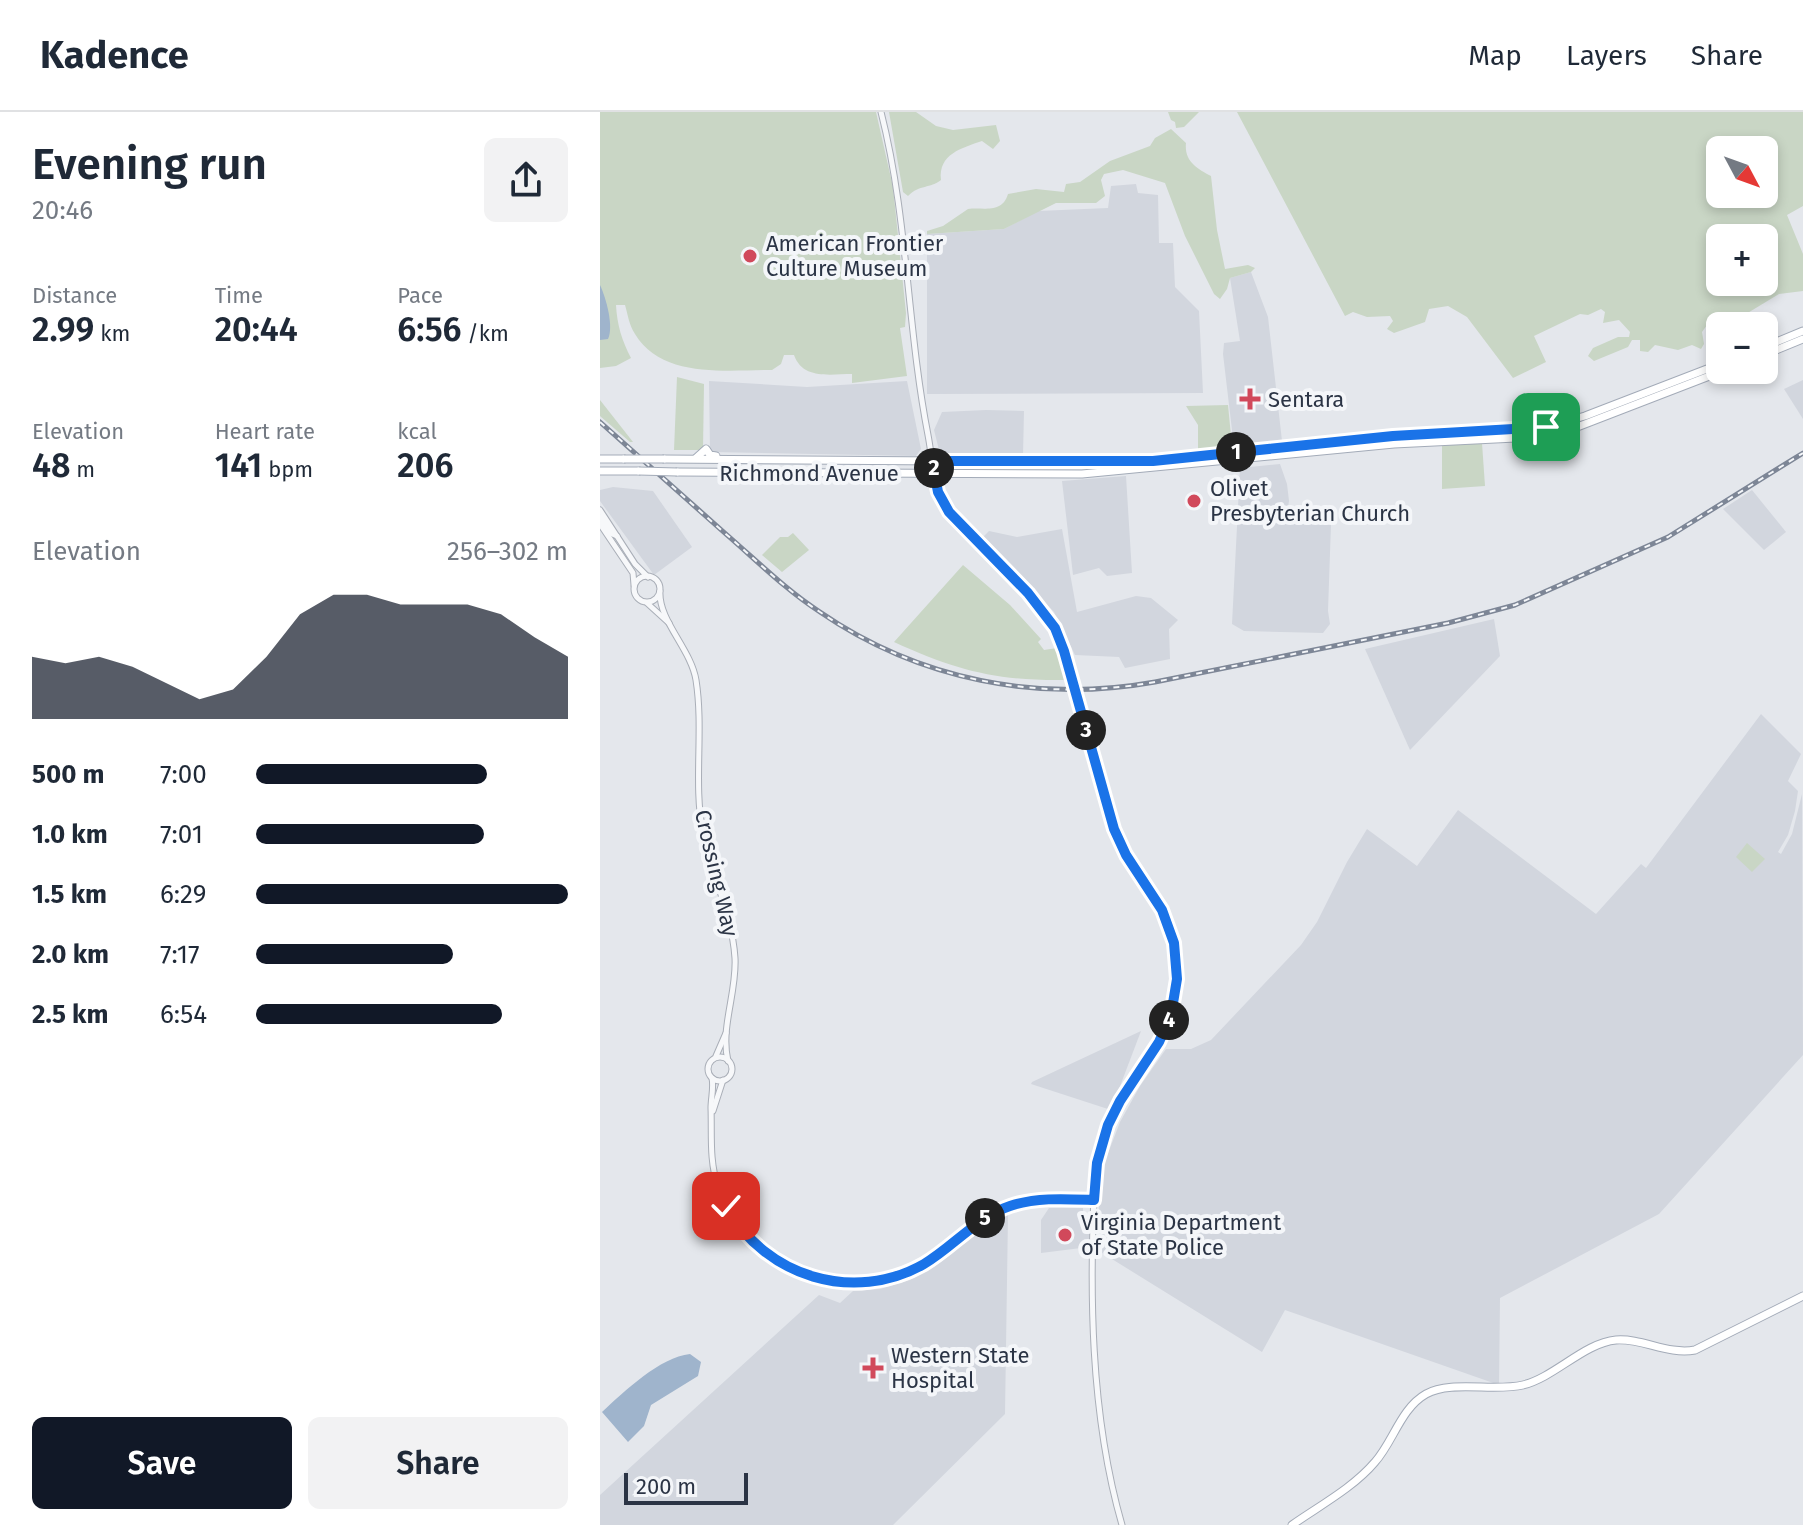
<!DOCTYPE html>
<meta charset="utf-8">
<style>
:root{--surface:#fff;--page:#f2f2f3;--text:#1f2937;--muted:#747a83;--line:#e0e1e3;--accent:#111827}
body{margin:0;font-family:"Fira Sans",sans-serif;background:var(--page);color:var(--text);height:100vh;display:flex;flex-direction:column;font-size:30px;white-space:nowrap}
*{box-sizing:border-box;margin:0}
p{font-size:26px;color:var(--muted)}
.icon{flex:none;width:44px;height:44px;fill:none;stroke:currentColor;stroke-width:2;stroke-linecap:round;stroke-linejoin:round}
.map{position:relative;flex:1;overflow:hidden}
.sheet{display:flex;flex-direction:column;background:var(--surface);width:600px}
.sheet>*{flex:none}
.needle{width:52px;rotate:131deg}
.tools{position:absolute;left:1106px;top:24px;display:grid;gap:16px}
.tools a{display:grid;place-items:center;width:72px;height:72px;border-radius:12px;background:var(--surface);box-shadow:0 4px 12px #0003;font-size:40px}
.scale{position:absolute;left:24px;bottom:20px;width:124px;box-sizing:border-box;padding-left:8px;border:4px solid #2b3445;border-top:0;font-size:22px;line-height:28px;white-space:nowrap;color:#2b3445;-webkit-text-stroke:6px #f4f6f9;paint-order:stroke}
.pin{position:absolute;display:grid;place-items:center;width:68px;height:68px;color:#fff;margin:-34px;border-radius:16px;box-shadow:0 4px 12px #0006}
.km{position:absolute;width:40px;height:40px;margin:-20px;border-radius:50%;background:#222;color:#fff;font-size:22px;line-height:40px;text-align:center}
.round{display:grid;place-items:center;flex:none;width:84px;height:84px;border-radius:12px;background:var(--page)}
.summary{display:flex;align-items:center;justify-content:space-between;height:136px;padding:0 32px}
h1{font-size:44px;font-weight:600;line-height:60px}
.stats{display:grid;grid-template-columns:repeat(3,1fr);gap:12px;height:136px;padding:8px 32px}
.stats div{display:grid;align-content:center}
.stats b{font-size:34px;font-weight:600}
.stats small{font-size:22px;font-weight:400}
.stats p{font-size:22px}
.chart{height:224px;padding:16px 32px}
.chart p{display:flex;justify-content:space-between}
.chart svg{width:100%;height:144px;margin-top:8px;fill:var(--accent);opacity:.7}
.cta{display:flex;gap:16px;margin-top:auto;padding:16px 32px}
.cta a{flex:1;height:92px;border-radius:12px;background:var(--accent);color:#fff;font-size:32px;font-weight:600;line-height:92px;text-align:center}
.cta a+a{background:var(--page);color:var(--text)}
ul{padding:0 32px;list-style:none;font-size:26px}
li{display:grid;grid-template-columns:128px 96px 1fr;align-items:center;height:60px}
li i{height:20px;border-radius:10px;background:var(--accent)}
header{display:flex;align-items:center;gap:48px;box-sizing:border-box;height:112px;padding:0 40px;background:var(--surface);border-bottom:2px solid var(--line)}
header strong{font-size:38px}
nav{display:flex;gap:44px;margin-inline-start:auto;font-size:28px}
main{display:flex;flex:1;min-height:0}
.map>svg:first-child{display:block}
.built{fill:#d2d6de}
.green{fill:#c9d6c5;fill-rule:evenodd}
.water{fill:#9fb4cc}
.lines{fill:none;stroke-linecap:round;stroke-linejoin:round}
.minor-casing{stroke:#a9aeb7;stroke-width:7}
.major-casing{stroke:#a3abb8;stroke-width:9}
.minor{stroke:#f7f8fa;stroke-width:5}
.major{stroke:#fff;stroke-width:7}
.rail-casing{stroke:#7d8696;stroke-width:5}
.rail{stroke:#f4f6f9;stroke-width:2;stroke-dasharray:6;stroke-linecap:butt}
.minor-bridge-casing{stroke:#a9aeb7;stroke-width:7;stroke-linecap:butt}
.major-bridge-casing{stroke:#a3abb8;stroke-width:9;stroke-linecap:butt}
.minor-bridge{stroke:#f7f8fa;stroke-width:5}
.major-bridge{stroke:#fff;stroke-width:7}
.route-casing{stroke:#fff;stroke-width:16}
.route{stroke:#1a73e8;stroke-width:10}
.poi-dot{fill:#d1495b;stroke:#f4f6f9;stroke-width:3}
.labels{text-anchor:middle;stroke-width:8;stroke-linejoin:round;paint-order:stroke}
.poi-label{font-size:22px;fill:#2b3445;stroke:#f4f6f9;text-anchor:start}
.street-label{font-size:22px;fill:#2b3445;stroke:#f4f6f9}
</style>
<header>
<strong>Kadence</strong>
<nav><a>Map</a><a>Layers</a><a>Share</a></nav>
</header>
<main>
<section class="sheet">
<div class="summary"><div><h1>Evening run</h1><p>20:46</p></div><a class="round"><svg class="icon" aria-label="share" viewBox="0 0 24 24"><path d="M12 15V3M7 8l5-5 5 5M5 13v7h14v-7"/></svg></a></div>
<div class="stats">
<div><p>Distance</p><b>2.99<small> km</small></b></div>
<div><p>Time</p><b>20:44</b></div>
<div><p>Pace</p><b>6:56<small> /km</small></b></div>
</div>
<div class="stats">
<div><p>Elevation</p><b>48<small> m</small></b></div>
<div><p>Heart rate</p><b>141<small> bpm</small></b></div>
<div><p>kcal</p><b>206</b></div>
</div>
<div class="chart"><p><span>Elevation</span>256–302 m</p>
<svg viewBox="0 0 160 44" preserveAspectRatio="none"><path d="M0 44V25L10 27L20 25L30 28L40 33L50 38L60 35L70 25L80 12L90 6L100 6L110 9L120 9L130 9L140 12L150 19L160 25V44z"/></svg>
</div>
<ul>
<li><b>500 m</b>7:00<i style="width:74%"></i></li>
<li><b>1.0 km</b>7:01<i style="width:73%"></i></li>
<li><b>1.5 km</b>6:29<i style="width:100%"></i></li>
<li><b>2.0 km</b>7:17<i style="width:63%"></i></li>
<li><b>2.5 km</b>6:54<i style="width:79%"></i></li>
</ul>
<div class="cta"><a>Save</a><a>Share</a></div>
</section>
<div class="map">
<svg width="1203" height="1413" viewBox="0 0 1203 1413">
<rect width="100%" height="100%" fill="#e4e7ec"/>
<g class="built">
<polygon points="536,72 538,81 558,83 559,131 573,131 575,175 599,199 603,281 327,282 327,122 404,117 438,99 508,96 511,74"/>
<polygon points="651,160 668,205 682,329 634,335 623,242 624,231 640,229 630,166"/>
<polygon points="1203,268 1203,307 1184,277"/>
<polygon points="109,269 207,275 307,269 321,337 316,344 110,340"/>
<polygon points="386,298 424,299 423,344 340,342 334,318 342,300"/>
<polygon points="680,352 687,372 689,389 686,407 731,412 728,499 730,512 723,521 644,519 632,512 640,356"/>
<polygon points="526,364 532,461 507,464 499,456 473,463 462,369"/>
<polygon points="13,375 53,379 92,435 54,463 0,389 0,378"/>
<polygon points="1152,378 1186,420 1164,438 1123,397"/>
<polygon points="462,417 477,500 536,484 551,486 578,508 569,517 570,547 525,556 519,545 475,543 454,500 383,425 389,419 417,425"/>
<polygon points="894,507 900,544 810,638 765,537"/>
<polygon points="1161,602 1201,642 1188,669 1198,679 1195,699 1188,723 1178,740 1181,742 1192,722 1202,682 1203,943 1059,1102 900,1186 899,1273 685,1198 662,1240 499,1139 499,1067 502,1047 505,1049 520,1010 540,974 566,937 591,937 611,928 701,833 717,810 747,750 767,717 817,754 858,698 996,802 1041,752 1046,756"/>
<polygon points="541,919 511,998 431,972 432,970"/>
<polygon points="449,1096 483,1096 483,1111 489,1111 489,1135 441,1141 441,1108"/>
<polygon points="408,1103 405,1302 293,1413 0,1413 0,1383 219,1183 240,1191 253,1179 280,1177 310,1168 338,1152 384,1116"/>
</g>
<g class="green">
<path d="M0,0h276l17,75 13,126 -1,14 -5,1 7,48 -55,7v-9c-22,0 -49,6 -58,-19h-10l-3,9 -9,6c-45,0 -110,9 -137,-36 -6,-9 -7,-19 -10,-29h-9c1,20 6,36 15,53l-15,8 -16,2z"/>
<path d="M289,0h27l20,14 17,4 43,-5 4,16 -7,8 -11,-8c-20,7 -44,13 -41,39 -11,9 -21,4 -33,16l-5,-4z"/>
<polygon points="568,0 599,0 584,15 576,16 575,10 571,8"/>
<path d="M637,0h566v94l-16,9 16,39v37l-24,3 -38,23 -18,-1 -13,5 -8,11 2,12 -3,5 -9,-4 -14,5 -23,-5 -7,7 -8,-1v-11h-8l-4,7 -34,14 -6,-5 5,-8 25,-11h11l1,-5 -11,-12 -16,3 2,-11 -4,-3 -13,6 -8,-1 -46,22 12,26 -33,16 -46,-61 -19,-11 -19,3 -4,13 -31,11 -7,-4 6,-8 -3,-5 -23,1 -14,-5 -8,4zM1120,38h44v44h-44zM1120,126h44v44h-44z"/>
<path d="M571,17l15,14c-2,18 11,26 25,33l6,54 8,39 23,-4 7,3 -4,4 -21,6 -3,11 -7,10 -6,-5 -29,-58 -20,-53 -42,-13 -19,4 -3,6 4,16 -9,7h-40l-52,26 -77,5v-3l16,-5 25,-17c16,-2 34,5 40,-15l28,-5 28,3 2,-8 14,-2 30,-21 40,-15 5,-8z"/>
<polygon points="77,265 104,272 103,338 74,338"/>
<polygon points="0,288 33,330 30,330 0,304"/>
<polygon points="628,293 632,334 598,338 598,313 586,294"/>
<polygon points="882,331 885,374 842,377 842,333"/>
<polygon points="193,421 209,438 182,460 162,443 180,425 188,425"/>
<path d="M363,453l47,40 31,34 -3,3 6,8 13,-2 9,32c-68,1 -109,-9 -172,-38z"/>
<polygon points="1147,731 1165,747 1152,760 1136,745"/>
</g>
<g class="water">
<path d="M0,173c6,13 14,41 8,54l-8,1z"/>
<path d="M90,1242l11,8 -3,14 -47,29 -7,21 -16,16 -26,-30c23,-21 58,-55 88,-58z"/>
</g>
<g class="lines">
<defs>
<g id="minor">
<path d="M281,0c27,106 26,216 47,323 5,26 5,54 21,77l97,102 14,26 13,40"/>
<polyline points="0,398 35,452 48,465"/>
<polyline points="0,405 10,421 17,424"/>
<polyline points="0,412 33,461 34,473"/>
<circle cx="47" cy="477" r="13"/>
<path d="M60,479c-2,29 31,58 36,89 8,51 -3,103 7,153 9,43 29,81 32,125 2,34 -15,70 -7,103"/>
<polyline points="47,491 69,511"/>
<path d="M478,588c11,43 20,89 36,130 27,68 81,94 58,179 -7,27 -23,47 -38,70 -20,29 -34,60 -39,95 -6,115 -5,240 27,351"/>
<polyline points="116,944 126,921"/>
<circle cx="120" cy="957" r="12"/>
<path d="M112,966c2,10 -1,20 -1,30 1,27 -2,52 7,79 25,78 121,119 194,83 34,-16 57,-48 92,-62 27,-12 61,-9 90,-8"/>
<polyline points="113,999 123,968"/>
</g>
<g id="major">
<polyline points="1164,235 1203,219"/>
<polyline points="1164,243 1203,227"/>
<polyline points="96,346 106,337 110,343 116,344"/>
<polyline points="0,347 24,347"/>
<polyline points="64,347 511,350 564,348 793,324 946,315 985,304 1120,252"/>
<polyline points="0,359 39,359"/>
<polyline points="77,360 482,362 794,332 935,325 972,317 1125,258"/>
<path d="M692,1413c27,-19 61,-37 83,-63 18,-20 26,-54 51,-68 25,-14 68,-2 97,-9 32,-8 61,-42 93,-45 27,-2 51,15 79,10l108,-54"/>
</g>
</defs>
<use href="#minor" class="minor-casing"/>
<use href="#major" class="major-casing"/>
<use href="#minor" class="minor"/>
<use href="#major" class="major"/>
<defs>
<path id="rail" d="M0,310c42,37 84,75 127,113 30,26 59,55 93,77 99,68 218,91 335,70l293,-59 67,-18 153,-68 135,-84"/>
</defs>
<use href="#rail" class="rail-casing"/>
<use href="#rail" class="rail"/>
<defs>
<polyline id="minor-bridge" points="473,568 478,588"/>
<g id="major-bridge">
<polyline points="24,347 64,347"/>
<polyline points="39,359 77,360"/>
</g>
</defs>
<use href="#minor-bridge" class="minor-bridge-casing"/>
<use href="#major-bridge" class="major-bridge-casing"/>
<use href="#minor-bridge" class="minor-bridge"/>
<use href="#major-bridge" class="major-bridge"/>
</g>
<g class="lines">
<defs>
<path id="route" d="M126,1094c39,71 128,98 198,58 30,-18 53,-47 86,-58 26,-9 57,-7 84,-6l3,-37 11,-38 12,-24 39,-59 12,-27 6,-36 -3,-36 -12,-33 -36,-55 -12,-26 -50,-178 -9,-23 -27,-35 -79,-81 -11,-20 -6,-31h221l240,-25 153,-9"/>
</defs>
<use href="#route" class="route-casing"/>
<use href="#route" class="route"/>
</g>
<g class="poi-dot">
<circle cx="150" cy="144" r="8"/>
<path d="M646 275h8v8h8v8h-8v8h-8v-8h-8v-8h8z"/>
<circle cx="594" cy="389" r="8"/>
<circle cx="465" cy="1123" r="8"/>
<path d="M269 1244h8v8h8v8h-8v8h-8v-8h-8v-8h8z"/>
</g>
<g class="labels">
<g class="poi-label">
<text x="166" y="139">American Frontier<tspan x="166" dy="25">Culture Museum</tspan></text>
<text x="668" y="295">Sentara</text>
<text x="610" y="384">Olivet<tspan x="610" dy="25">Presbyterian Church</tspan></text>
<text x="481" y="1118">Virginia Department<tspan x="481" dy="25">of State Police</tspan></text>
<text x="291" y="1251">Western State<tspan x="291" dy="25">Hospital</tspan></text>
</g>
<g class="street-label">
<text x="209" y="369">Richmond Avenue</text>
<text transform="translate(117 761) rotate(77)" y="8">Crossing Way</text>
</g>
</g>
</svg>
<div class="tools">
<a><svg class="needle" viewBox="-14 -14 28 28"><path d="M0-13l5 13h-10z" fill="#e53935"/><path d="M0 13l5-13h-10z" fill="#747a83"/></svg></a>
<a>+</a>
<a>−</a>
</div>
<div class="scale">200 m</div>
<div class="pin" style="left:946px;top:315px;background:#1e9e55"><svg class="icon" aria-label="arrive" viewBox="0 0 24 24"><path d="M6 21V4h12l-3 4 3 4H6"/></svg></div>
<div class="pin" style="left:126px;top:1094px;background:#d93025"><svg class="icon" aria-label="check" viewBox="0 0 24 24"><path d="M5 12l5 5 9-10"/></svg></div>
<b class="km" style="left:636px;top:340px">1</b>
<b class="km" style="left:334px;top:356px">2</b>
<b class="km" style="left:486px;top:618px">3</b>
<b class="km" style="left:569px;top:908px">4</b>
<b class="km" style="left:385px;top:1106px">5</b>
</div>
</main>
